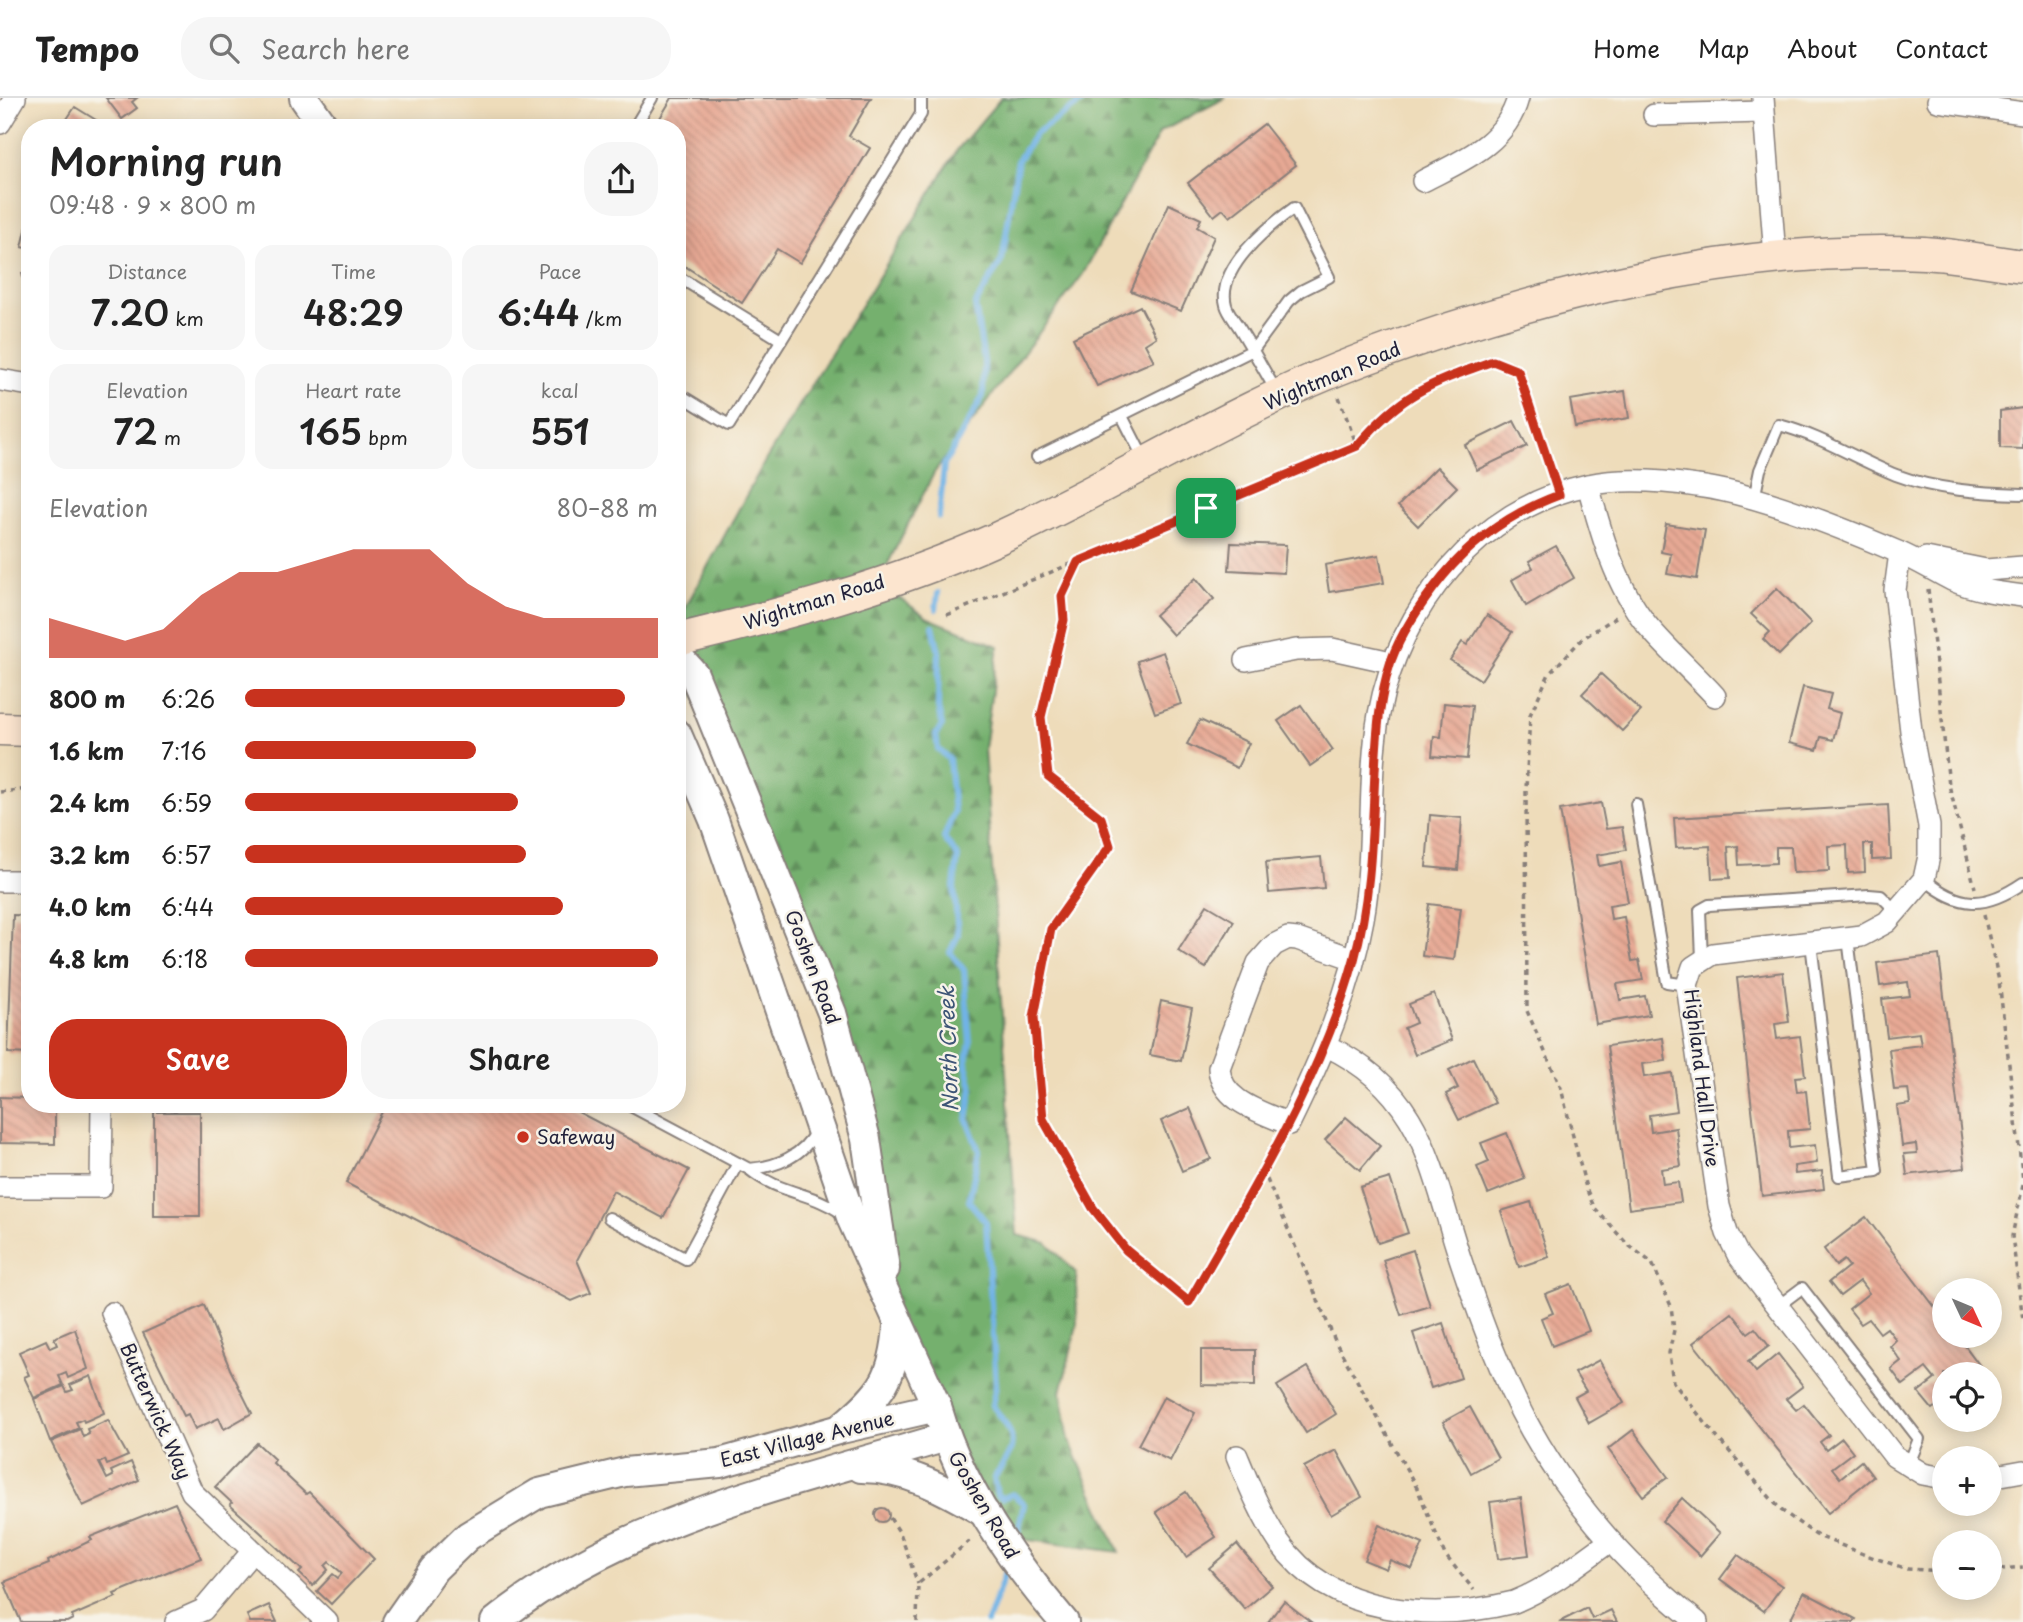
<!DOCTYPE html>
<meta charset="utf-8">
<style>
:root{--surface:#fff;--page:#f6f6f6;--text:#222;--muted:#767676;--line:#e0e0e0;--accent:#c8321e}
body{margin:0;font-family:"Playpen Sans",sans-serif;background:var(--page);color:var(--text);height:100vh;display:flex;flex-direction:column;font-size:26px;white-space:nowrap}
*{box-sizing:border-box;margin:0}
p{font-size:23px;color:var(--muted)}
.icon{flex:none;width:38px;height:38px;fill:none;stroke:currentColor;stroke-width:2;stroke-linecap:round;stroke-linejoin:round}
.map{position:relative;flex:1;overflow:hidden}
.details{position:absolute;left:21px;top:21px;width:665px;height:994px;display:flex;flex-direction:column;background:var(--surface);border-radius:28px;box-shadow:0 4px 18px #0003}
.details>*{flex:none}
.needle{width:46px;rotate:134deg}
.controls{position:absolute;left:1932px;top:1180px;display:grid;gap:14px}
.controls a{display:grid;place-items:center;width:70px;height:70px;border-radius:50%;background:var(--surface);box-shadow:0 4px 18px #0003;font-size:35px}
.pin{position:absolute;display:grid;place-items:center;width:60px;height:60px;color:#fff;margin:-30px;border-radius:14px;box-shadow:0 4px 10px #0006}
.round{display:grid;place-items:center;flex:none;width:74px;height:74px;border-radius:28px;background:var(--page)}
.summary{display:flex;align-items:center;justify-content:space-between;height:119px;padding:0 28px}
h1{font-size:38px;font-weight:600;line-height:52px}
.metrics{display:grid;grid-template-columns:repeat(3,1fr);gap:10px;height:119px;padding:7px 28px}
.metrics div{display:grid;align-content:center;border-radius:18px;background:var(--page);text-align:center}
.metrics b{font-size:35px;font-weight:600}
.metrics small{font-size:19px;font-weight:400}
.metrics p{font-size:19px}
.chart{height:196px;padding:14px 28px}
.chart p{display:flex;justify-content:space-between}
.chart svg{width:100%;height:126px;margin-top:7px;fill:var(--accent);opacity:.7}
.cta{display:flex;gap:14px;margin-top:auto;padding:14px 28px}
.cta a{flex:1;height:80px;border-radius:28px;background:var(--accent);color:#fff;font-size:28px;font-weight:600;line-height:80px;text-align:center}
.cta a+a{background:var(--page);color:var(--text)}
ul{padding:0 28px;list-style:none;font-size:23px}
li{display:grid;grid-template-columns:112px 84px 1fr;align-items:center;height:52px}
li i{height:18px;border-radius:9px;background:var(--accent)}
header{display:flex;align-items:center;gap:42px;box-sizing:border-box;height:98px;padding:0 35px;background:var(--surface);border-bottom:2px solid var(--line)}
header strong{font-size:33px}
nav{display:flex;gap:38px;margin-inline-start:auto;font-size:24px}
.search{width:490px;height:63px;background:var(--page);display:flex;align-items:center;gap:18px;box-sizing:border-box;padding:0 24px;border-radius:28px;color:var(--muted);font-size:26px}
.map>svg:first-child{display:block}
.forest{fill:url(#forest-firs);stroke:#4c6954;stroke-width:2}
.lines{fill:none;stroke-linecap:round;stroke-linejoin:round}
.stream{stroke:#71b3e6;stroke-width:6}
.building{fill:url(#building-back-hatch)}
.service-casing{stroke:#887f7a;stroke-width:14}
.minor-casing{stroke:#887f7a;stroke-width:24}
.tertiary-casing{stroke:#887f7a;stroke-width:32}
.secondary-casing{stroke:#887f7a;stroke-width:35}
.path{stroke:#887f7a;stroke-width:3.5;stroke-dasharray:5 5;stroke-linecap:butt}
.service{stroke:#fff;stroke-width:10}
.minor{stroke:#fff;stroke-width:21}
.tertiary{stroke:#fff;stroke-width:28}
.secondary{stroke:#fce5cf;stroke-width:32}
.route-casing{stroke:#fff;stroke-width:14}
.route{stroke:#c8321e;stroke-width:9}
.poi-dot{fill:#c8321e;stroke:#f7f3e8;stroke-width:2.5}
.labels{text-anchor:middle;stroke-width:5;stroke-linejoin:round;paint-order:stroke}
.street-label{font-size:19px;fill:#22223b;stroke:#f7f3e8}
.poi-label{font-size:19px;fill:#22223b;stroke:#f7f3e8;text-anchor:start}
.water-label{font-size:21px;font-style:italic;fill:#3e5577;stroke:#f7f3e8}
</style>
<header>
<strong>Tempo</strong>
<div class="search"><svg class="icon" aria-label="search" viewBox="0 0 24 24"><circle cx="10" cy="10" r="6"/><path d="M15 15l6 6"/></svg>Search here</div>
<nav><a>Home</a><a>Map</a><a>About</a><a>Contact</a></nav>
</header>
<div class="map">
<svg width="2023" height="1524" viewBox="0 0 2023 1524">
<defs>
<pattern id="forest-firs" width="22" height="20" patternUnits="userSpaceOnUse" patternTransform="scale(1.75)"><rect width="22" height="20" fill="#75b06e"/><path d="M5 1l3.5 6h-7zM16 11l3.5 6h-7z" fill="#608f5c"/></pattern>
<pattern id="building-back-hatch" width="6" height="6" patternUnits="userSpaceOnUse" patternTransform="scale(1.75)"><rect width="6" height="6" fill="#e7a994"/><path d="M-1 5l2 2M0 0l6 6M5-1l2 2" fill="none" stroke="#c69180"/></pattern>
</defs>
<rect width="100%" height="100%" fill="#f7f3e8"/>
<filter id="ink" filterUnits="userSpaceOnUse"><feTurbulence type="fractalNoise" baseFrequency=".0143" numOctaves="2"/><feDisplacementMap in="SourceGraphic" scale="14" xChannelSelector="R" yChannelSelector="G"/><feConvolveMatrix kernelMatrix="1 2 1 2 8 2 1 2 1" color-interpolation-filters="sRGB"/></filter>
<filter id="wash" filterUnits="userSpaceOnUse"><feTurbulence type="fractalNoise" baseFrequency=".00686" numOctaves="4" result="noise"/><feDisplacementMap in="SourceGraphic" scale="28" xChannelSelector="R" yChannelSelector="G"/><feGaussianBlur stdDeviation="1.57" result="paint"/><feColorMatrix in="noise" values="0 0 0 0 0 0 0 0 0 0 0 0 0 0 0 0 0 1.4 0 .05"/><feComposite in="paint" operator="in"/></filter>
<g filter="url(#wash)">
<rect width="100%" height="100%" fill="#eedcba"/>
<polygon class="forest" points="1001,0 1225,0 1160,34 1083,176 934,375 878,485 928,520 998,548 984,651 1017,1137 1047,1145 1076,1175 1077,1227 1061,1294 1069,1342 1119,1454 997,1438 898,1228 832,915 677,557 677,525 765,363 957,52"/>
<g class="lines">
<g class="stream">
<polyline points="939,419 944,367 983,298 984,263 975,207 1002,162 1018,62 1035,36 1087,0"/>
<polyline points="936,511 938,495"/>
<path d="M933,528l6,26 -1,56 4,18 -6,8 2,15 11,10 5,53 -10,26 14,19 -4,29 4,49 -8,17 14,18 6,73 -4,22 6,22 -5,33 12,31 -10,50 17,21 10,163 -4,20c26,33 26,39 2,73l3,17 5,3 11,-4 11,10 -6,28"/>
<polyline points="987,1524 1005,1475"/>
</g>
</g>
<g id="blocks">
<g class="building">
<polygon points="106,0 137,0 132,4 137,10 122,21"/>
<polygon points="672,0 871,0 849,38 870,50 800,165 777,151 742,205 677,163 677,30 654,30"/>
<polygon points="75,9 96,22 91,30 61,30"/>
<polygon points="1264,26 1296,67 1230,119 1223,111 1214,118 1188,85"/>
<polygon points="1169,106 1201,121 1197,129 1214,139 1181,213 1131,193"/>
<polygon points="29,120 30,120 30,151 22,149"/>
<polygon points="30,173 30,205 29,205 22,175"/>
<polygon points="1140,208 1156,239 1145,246 1154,263 1097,288 1073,240"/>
<polygon points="1625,293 1629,320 1575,329 1570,302"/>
<polygon points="2023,310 2023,351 2000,350 2000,313"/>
<polygon points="1514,323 1527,348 1477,372 1465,347"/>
<polygon points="1437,369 1457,389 1418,428 1398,408"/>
<polygon points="1666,426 1705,432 1697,481 1667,476 1671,456 1661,454"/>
<polygon points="1231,445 1286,447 1284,475 1229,472"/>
<polygon points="1556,448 1574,480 1526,508 1512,482 1533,470 1529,463"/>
<polygon points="1379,457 1384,485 1329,494 1325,467"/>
<polygon points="1196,480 1214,501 1173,537 1155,517"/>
<polygon points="1777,490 1811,525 1779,557 1763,541 1770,534 1751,516"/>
<polygon points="1487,517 1512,534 1481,582 1450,562 1462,544 1467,547"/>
<polygon points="1163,554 1181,606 1155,615 1137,563"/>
<polygon points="1601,576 1641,613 1622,633 1582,596"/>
<polygon points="1803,589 1831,596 1827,611 1840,615 1833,642 1821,639 1817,652 1789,645"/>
<polygon points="1444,605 1472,608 1467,661 1432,658 1434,638 1441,639"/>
<polygon points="1301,607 1333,652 1310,668 1278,623"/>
<polygon points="1200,622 1249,645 1237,670 1187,646"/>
<polygon points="1601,705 1606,731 1622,729 1626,752 1597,757 1599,768 1621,764 1628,804 1609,807 1611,821 1624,819 1632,863 1639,862 1643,882 1617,886 1620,902 1645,898 1649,917 1596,926 1560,712"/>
<polygon points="1888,707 1891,761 1872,762 1872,746 1864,746 1865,774 1848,775 1847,747 1828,748 1829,773 1793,775 1791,749 1776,749 1776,765 1739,767 1738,748 1728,749 1730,780 1712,781 1710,748 1676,750 1674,720"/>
<polygon points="1430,717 1462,720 1458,772 1426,769"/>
<polygon points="1321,759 1324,790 1269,795 1266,764"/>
<polygon points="1429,806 1461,810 1454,862 1422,858"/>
<polygon points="1207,807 1234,823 1206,870 1178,853"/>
<polygon points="13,817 30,818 30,956 8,955"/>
<polygon points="1939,857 1965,1070 1907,1077 1904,1056 1917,1055 1916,1046 1902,1048 1897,1008 1910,1006 1908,991 1894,992 1889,951 1921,947 1919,935 1887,939 1882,901 1910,898 1908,884 1880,888 1877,865"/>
<polygon points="1783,874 1789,924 1775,926 1777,941 1800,938 1805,978 1795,979 1797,994 1806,993 1810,1031 1788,1033 1789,1050 1815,1047 1817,1065 1794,1068 1795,1076 1822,1073 1824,1091 1762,1098 1737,880"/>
<polygon points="1434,896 1452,942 1415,957 1404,930 1416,925 1409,906"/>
<polygon points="1161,903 1192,910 1181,963 1150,957"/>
<polygon points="1663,940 1666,963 1642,966 1644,979 1672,975 1677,1013 1649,1017 1651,1034 1676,1030 1681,1068 1661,1071 1663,1086 1678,1084 1681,1104 1629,1111 1607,948"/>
<polygon points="1473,960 1495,1005 1459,1022 1446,996 1458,990 1449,972"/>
<polygon points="0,999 30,1000 30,1006 55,1006 55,1046 0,1045"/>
<polygon points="386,1006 563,1006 689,1072 663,1120 613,1093 577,1162 591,1195 572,1203 346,1085"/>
<polygon points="1190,1010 1211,1061 1182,1073 1161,1023"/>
<rect x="154" y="1014" width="46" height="104"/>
<polygon points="1346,1019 1380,1048 1360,1072 1325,1042"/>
<polygon points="1507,1035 1525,1081 1488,1096 1477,1069 1489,1064 1481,1045"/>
<polygon points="1390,1080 1408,1135 1378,1145 1360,1089"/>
<polygon points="1531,1104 1549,1159 1519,1169 1501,1113"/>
<polygon points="1866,1119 1944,1221 1944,1237 1957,1237 1986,1276 1944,1276 1944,1305 1943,1303 1932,1311 1918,1294 1935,1281 1926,1270 1903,1287 1891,1271 1901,1263 1890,1248 1896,1242 1887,1230 1880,1235 1869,1221 1861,1226 1849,1211 1869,1195 1860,1183 1840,1198 1829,1184 1849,1168 1844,1162 1836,1168 1824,1151"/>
<polygon points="1413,1152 1430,1208 1401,1217 1383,1162"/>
<polygon points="1571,1186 1589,1233 1552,1248 1541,1220 1553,1215 1545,1196"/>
<polygon points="204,1207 230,1271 252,1315 224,1331 219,1320 195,1331 188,1316 184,1318 143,1235"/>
<polygon points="1732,1215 1748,1235 1755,1230 1769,1248 1748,1264 1756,1274 1778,1256 1803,1288 1786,1301 1796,1312 1804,1306 1829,1337 1820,1344 1826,1352 1842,1340 1853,1354 1832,1370 1840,1380 1861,1363 1873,1379 1828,1415 1693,1245"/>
<polygon points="1443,1225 1461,1280 1431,1290 1413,1235"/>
<polygon points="75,1231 88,1271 68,1280 66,1275 59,1278 63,1287 34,1300 24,1279 29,1277 19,1254 46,1242 50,1250 57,1247 54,1240"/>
<polygon points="1201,1252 1255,1252 1255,1288 1201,1287"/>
<polygon points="1599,1262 1624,1305 1589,1325 1575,1299 1586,1293 1575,1275"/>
<polygon points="1308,1269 1336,1316 1306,1335 1277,1288"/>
<polygon points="91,1278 104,1315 84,1324 83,1321 76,1324 79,1330 50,1343 34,1301 64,1288 67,1294 73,1292 70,1287"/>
<polygon points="1164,1298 1195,1315 1170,1363 1138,1347"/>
<polygon points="1470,1309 1498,1360 1471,1375 1443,1324"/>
<polygon points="108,1322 128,1358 107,1367 105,1362 99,1365 107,1381 113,1378 111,1373 131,1364 139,1382 83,1408 51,1344 80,1331 83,1339 89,1336 87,1331"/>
<polygon points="1633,1332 1668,1379 1643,1398 1608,1351"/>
<polygon points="257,1345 275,1362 273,1365 306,1396 309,1394 374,1461 331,1506 317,1493 333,1476 338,1480 342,1475 329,1464 325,1468 328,1472 313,1488 299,1475 302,1472 230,1407 232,1405 215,1389"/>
<polygon points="1336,1352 1362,1399 1331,1417 1304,1369"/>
<polygon points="1186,1394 1216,1439 1186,1459 1156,1414"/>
<polygon points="1521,1400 1529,1457 1498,1461 1490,1404"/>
<polygon points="1682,1400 1720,1435 1700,1458 1662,1423"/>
<polygon points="175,1405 201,1460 114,1496 116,1499 72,1518 73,1521 67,1524 21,1524 4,1484 49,1466 48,1463 92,1442 90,1439"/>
<circle cx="882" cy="1417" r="7"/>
<polygon points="1379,1427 1423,1446 1412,1471 1390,1462 1386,1471 1364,1462"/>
<polygon points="1237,1446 1272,1488 1245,1511 1209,1470"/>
<polygon points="1738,1457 1782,1488 1764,1513 1720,1481"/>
<polygon points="1804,1494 1856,1521 1854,1524 1790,1522"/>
<polygon points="1284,1503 1311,1524 1268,1524"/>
<polygon points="269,1507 277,1524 250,1524 247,1517"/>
<polygon points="1587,1510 1592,1521 1611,1512 1617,1524 1559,1524"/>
</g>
</g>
</g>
<g filter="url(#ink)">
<use href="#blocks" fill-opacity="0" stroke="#887f7a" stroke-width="2"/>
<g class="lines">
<defs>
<g id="service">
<polyline points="634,30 652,0"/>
<polyline points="677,178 781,242"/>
<polyline points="677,295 729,327 921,16 921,0"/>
<polyline points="1122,318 1145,363"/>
<path d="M1037,359l216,-107 36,-49 12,-10 28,-14 -35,-69c-25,18 -78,60 -68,97 2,8 10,17 14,24 13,21 25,43 38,65"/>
<path d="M1754,401l6,-29 19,-45c42,11 77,34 117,50 40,15 85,18 127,19"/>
<polyline points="1636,706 1667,884 1687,887"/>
<path d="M1924,781c36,30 61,30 99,4"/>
<polyline points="1811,845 1839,1078 1877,1073 1848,840"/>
<polyline points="1702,861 1700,812 1709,807 1869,797 1881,798 1897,814"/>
<path d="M627,1006l122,65c30,25 63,23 93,44"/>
<path d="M749,1071c27,-2 55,-13 67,-39"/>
<polyline points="609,1120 686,1161 738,1065"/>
<polyline points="1778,1208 1802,1190 1919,1341 1908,1368"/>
</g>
<g id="minor">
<polyline points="1763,0 1775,159"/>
<polyline points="1938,3 2023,15"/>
<polyline points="1654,17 1763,14"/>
<polyline points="0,25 15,0"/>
<path d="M1423,83c38,-20 83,-37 95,-83"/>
<polyline points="0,282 30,287"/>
<path d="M1588,387c13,48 27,100 59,140 21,25 46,47 68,71"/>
<polyline points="1900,455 1895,492 1911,633 1929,728 1929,758 1924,781 1887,824 1861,838 1713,856 1693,869 1687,887 1719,1108 1727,1135 1738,1157 1894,1358 1923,1376 1944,1380"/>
<polyline points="1926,460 1986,472 2023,469"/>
<polyline points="1246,562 1296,552 1332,551 1391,564"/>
<polyline points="0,783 30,783"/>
<path d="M1354,861l-57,-20 -9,-1 -14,7 -16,18 -39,105c2,34 43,44 70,56 32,-65 61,-132 74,-205 12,-67 4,-138 16,-205 19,-105 100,-207 209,-229 34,-7 75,-4 109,1 59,7 145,42 201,66 19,8 36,19 54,28 23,10 47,13 71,16"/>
<path d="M1327,948c96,46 103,120 133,212 19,57 41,119 71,172 42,75 99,139 166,192"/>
<polyline points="0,1089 101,1089 102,1006"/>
<polyline points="112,1215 192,1394 327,1524"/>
<path d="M1237,1358c12,29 24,59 42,86 52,74 155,80 235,60 35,-14 64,-38 95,-60"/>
<polyline points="1990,1379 2023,1373"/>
<polyline points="176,1524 203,1512 252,1454"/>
</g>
<g id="tertiary">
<polyline points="304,0 325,30"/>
<polyline points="677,557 694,576 832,915 866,1041 885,1171"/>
<path d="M677,636l37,86 138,400 85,187c23,80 73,152 127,215"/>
<path d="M843,1328c39,-33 51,-48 55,-100"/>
<path d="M861,1370c46,0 85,22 124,45"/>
<polyline points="397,1524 434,1471 468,1438 539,1395 625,1374 720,1365 841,1331 937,1309"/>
<path d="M495,1524c128,-104 296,-138 451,-185"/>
</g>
<g id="secondary">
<path d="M677,542c108,-26 217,-55 319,-101 123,-56 238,-131 365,-179 170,-64 380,-116 563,-107 33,2 66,9 99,13"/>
<polyline points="0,631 30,632"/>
</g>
</defs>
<use href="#service" class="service-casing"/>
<use href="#minor" class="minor-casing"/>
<use href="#tertiary" class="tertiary-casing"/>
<use href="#secondary" class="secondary-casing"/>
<g class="path">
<polyline points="1339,299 1357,348"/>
<polyline points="1078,464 1062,498 1064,522 1041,619 1048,678 1101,720 1110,748 1051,831 1034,919 1043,1021 1093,1110 1126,1152 1189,1204 1279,1043"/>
<polyline points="1928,491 1949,687 1975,790"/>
<path d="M947,517l410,-169c45,-53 72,-62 136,-85l25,10 35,106"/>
<polyline points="1616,519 1582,541 1549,576 1530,617 1526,691 1527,913 1561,990 1586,1090 1594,1109 1627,1146 1652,1165 1671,1208 1674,1232 1669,1255 1673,1284 1714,1336 1781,1412 1816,1437 1863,1456 1907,1471 1944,1473"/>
<polyline points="0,694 30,691"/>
<polyline points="1984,817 1999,883 2023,1083"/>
<polyline points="1263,1072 1336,1245 1417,1390 1445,1457 1474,1492"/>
<polyline points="2023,1087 2012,1138 2023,1222"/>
<polyline points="890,1420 900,1435 918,1486"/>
<polyline points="1990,1472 2023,1469"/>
<polyline points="917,1524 918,1486 973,1440"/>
</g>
<use href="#service" class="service"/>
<use href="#minor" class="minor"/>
<use href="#tertiary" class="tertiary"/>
<use href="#secondary" class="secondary"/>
</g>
</g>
<g class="lines" filter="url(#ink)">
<defs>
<path id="route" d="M1493,263l25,10 41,124c-46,17 -85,44 -116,81 -21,26 -41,54 -52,85 -12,36 -14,73 -16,110 -3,63 -4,127 -21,189 -35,125 -102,230 -165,342l-63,-52 -33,-42 -50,-89 -9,-102 17,-88 59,-83 -9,-28 -53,-42 -7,-59 23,-97 -2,-24 16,-34 279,-116c45,-53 72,-62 136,-85z"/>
</defs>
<use href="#route" class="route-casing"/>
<use href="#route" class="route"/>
</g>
<circle class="poi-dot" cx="523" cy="1039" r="7"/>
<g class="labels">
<g class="street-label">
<text transform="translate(1332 278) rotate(-23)" y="7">Wightman Road</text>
<text transform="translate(814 504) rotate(-17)" y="7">Wightman Road</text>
<text transform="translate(813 869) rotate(69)" y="7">Goshen Road</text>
<text transform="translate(1702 980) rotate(83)" y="7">Highland Hall Drive</text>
<text transform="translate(156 1313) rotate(66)" y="7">Butterwick Way</text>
<text transform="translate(807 1341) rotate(-14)" y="7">East Village Avenue</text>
<text transform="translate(984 1407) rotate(60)" y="7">Goshen Road</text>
</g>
<g class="poi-label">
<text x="537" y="1046">Safeway</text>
</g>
<g class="water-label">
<text transform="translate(949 951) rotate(-92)" y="7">North Creek</text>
</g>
</g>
</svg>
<div class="controls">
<a><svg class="needle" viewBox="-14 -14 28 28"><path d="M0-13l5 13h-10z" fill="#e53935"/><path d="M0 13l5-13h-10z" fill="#767676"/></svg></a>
<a><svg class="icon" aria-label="locate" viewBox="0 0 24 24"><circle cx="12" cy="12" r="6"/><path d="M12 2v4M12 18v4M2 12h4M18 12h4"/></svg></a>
<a>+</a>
<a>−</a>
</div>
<div class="pin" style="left:1206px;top:410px;background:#1e9e55"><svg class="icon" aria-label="arrive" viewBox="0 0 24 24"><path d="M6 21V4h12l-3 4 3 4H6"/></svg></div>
<section class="details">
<div class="summary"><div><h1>Morning run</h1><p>09:48 · 9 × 800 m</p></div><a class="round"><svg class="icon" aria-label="share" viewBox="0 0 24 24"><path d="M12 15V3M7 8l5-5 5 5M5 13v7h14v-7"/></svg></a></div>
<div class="metrics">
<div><p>Distance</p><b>7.20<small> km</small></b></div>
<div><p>Time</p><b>48:29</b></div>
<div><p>Pace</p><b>6:44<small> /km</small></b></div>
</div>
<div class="metrics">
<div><p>Elevation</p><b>72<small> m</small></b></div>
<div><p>Heart rate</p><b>165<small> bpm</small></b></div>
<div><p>kcal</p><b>551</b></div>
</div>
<div class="chart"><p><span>Elevation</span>80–88 m</p>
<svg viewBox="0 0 160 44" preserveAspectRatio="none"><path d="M0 44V30L10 34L20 38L30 34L40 22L50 14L60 14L70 10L80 6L90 6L100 6L110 18L120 26L130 30L140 30L150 30L160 30V44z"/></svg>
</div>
<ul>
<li><b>800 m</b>6:26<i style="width:92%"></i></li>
<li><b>1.6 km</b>7:16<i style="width:56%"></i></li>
<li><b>2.4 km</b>6:59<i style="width:66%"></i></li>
<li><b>3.2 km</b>6:57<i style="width:68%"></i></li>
<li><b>4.0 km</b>6:44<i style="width:77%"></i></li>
<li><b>4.8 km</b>6:18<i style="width:100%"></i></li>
</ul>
<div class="cta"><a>Save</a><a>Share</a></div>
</section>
</div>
